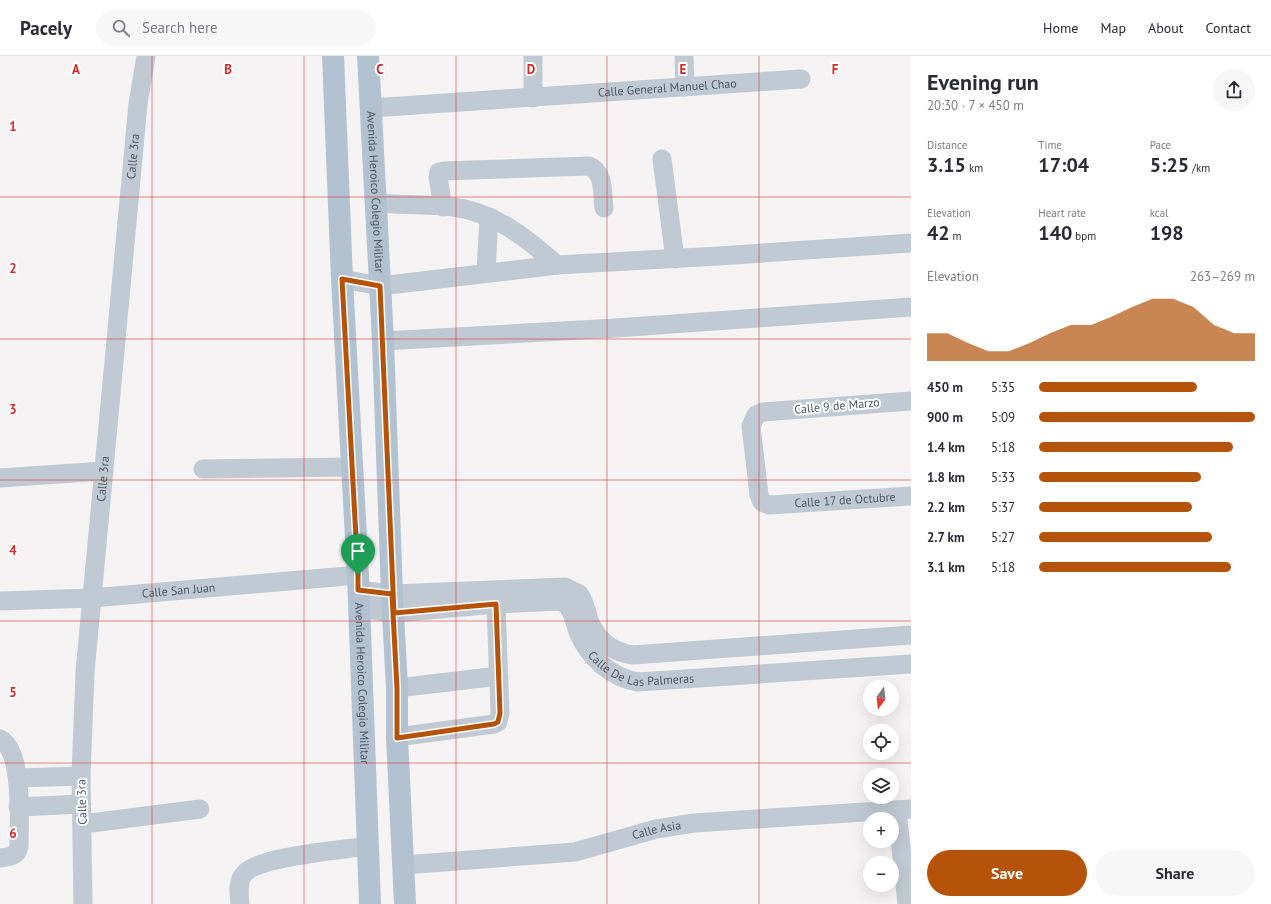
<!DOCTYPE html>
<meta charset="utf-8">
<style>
:root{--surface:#fff;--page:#f7f7f7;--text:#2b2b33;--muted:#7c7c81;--line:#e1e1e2;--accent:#b45309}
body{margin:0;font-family:"PT Sans",sans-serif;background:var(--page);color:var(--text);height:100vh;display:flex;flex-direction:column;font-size:15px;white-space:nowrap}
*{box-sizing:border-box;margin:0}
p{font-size:13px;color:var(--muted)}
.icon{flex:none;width:22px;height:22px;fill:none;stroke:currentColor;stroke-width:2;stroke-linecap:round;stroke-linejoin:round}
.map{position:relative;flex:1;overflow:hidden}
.details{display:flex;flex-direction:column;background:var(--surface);width:360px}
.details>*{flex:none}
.needle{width:26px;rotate:195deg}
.tools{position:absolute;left:863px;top:624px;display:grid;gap:8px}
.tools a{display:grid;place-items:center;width:36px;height:36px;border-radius:50%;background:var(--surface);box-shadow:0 4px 16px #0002;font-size:20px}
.pin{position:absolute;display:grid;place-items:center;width:34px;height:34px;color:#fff;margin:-41px -17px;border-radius:50% 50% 50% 0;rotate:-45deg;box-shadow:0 0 4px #0007}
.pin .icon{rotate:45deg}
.round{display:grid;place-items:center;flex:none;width:42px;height:42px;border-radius:21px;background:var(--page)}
.head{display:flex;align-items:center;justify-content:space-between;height:68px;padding:0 16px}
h1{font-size:22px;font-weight:700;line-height:30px}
.stats{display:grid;grid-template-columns:repeat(3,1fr);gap:6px;height:68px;padding:4px 16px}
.stats div{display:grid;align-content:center}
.stats b{font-size:20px;font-weight:700}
.stats small{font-size:11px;font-weight:400}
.stats p{font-size:11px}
.chart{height:112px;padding:8px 16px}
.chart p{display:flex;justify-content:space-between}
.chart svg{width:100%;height:72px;margin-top:4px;fill:var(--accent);opacity:.7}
.button{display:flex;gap:8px;margin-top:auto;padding:8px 16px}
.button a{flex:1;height:46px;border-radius:24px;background:var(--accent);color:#fff;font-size:16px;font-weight:700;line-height:46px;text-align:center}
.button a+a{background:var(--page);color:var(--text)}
ul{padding:0 16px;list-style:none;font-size:13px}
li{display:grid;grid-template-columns:64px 48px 1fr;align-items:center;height:30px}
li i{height:10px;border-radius:5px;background:var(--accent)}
header{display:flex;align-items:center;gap:24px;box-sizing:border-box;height:56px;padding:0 20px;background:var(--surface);border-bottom:1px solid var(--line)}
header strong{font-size:19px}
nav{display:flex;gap:22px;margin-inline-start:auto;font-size:14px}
.search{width:280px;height:36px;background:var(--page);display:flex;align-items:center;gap:10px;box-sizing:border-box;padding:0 14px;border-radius:22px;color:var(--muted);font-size:15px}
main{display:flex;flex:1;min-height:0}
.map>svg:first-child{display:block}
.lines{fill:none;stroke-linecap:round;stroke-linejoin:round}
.minor{stroke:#c1cad2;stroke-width:19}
.major{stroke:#b3c2d1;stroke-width:22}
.route-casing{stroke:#fff;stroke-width:8}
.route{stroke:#b45309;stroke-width:5}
.grid{fill:none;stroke:#d62828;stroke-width:1;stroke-opacity:0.55}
.labels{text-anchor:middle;stroke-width:4;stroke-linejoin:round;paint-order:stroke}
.street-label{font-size:12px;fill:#4a5661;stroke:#fff}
.grid-label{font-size:13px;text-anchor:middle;font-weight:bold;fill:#d62828;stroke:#fff;stroke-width:4;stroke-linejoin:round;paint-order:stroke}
</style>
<header>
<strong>Pacely</strong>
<div class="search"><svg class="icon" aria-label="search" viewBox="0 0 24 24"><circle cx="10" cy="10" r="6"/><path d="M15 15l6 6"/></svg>Search here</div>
<nav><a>Home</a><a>Map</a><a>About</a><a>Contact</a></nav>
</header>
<main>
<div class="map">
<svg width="911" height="848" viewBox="0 0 911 848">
<rect width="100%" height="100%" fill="#f5f3f3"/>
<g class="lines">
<g class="minor">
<polyline points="533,0 533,42"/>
<polyline points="684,0 685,31"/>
<path id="s1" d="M371,52l430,-29"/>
<polyline points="662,103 675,203"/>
<path d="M376,147c25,2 52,1 77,4 41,5 74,31 104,58"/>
<path d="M443,151l-5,-30 1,-5 5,-1 145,-5c16,6 13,28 15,42"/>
<polyline points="486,217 489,161"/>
<polyline points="342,223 380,230 557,209 719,200 911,187"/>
<polyline points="383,285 616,272 911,251"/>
<path id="s2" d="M911,345l-148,11 -7,3 -5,11 8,69 3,7 7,3 142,-9"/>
<polyline points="203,413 352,411"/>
<polyline points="0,422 104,415"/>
<path d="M358,534l34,4 173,-7 14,7c6,7 7,17 10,26 8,21 23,32 44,35l278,-20"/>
<path id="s3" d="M0,545l92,-3 266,-23"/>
<path id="s4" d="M358,552l36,5 102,-9 64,-3c13,5 14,20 18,31 10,25 34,46 60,50l273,-18"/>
<polyline points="397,632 499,620"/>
<polyline points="397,681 494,668 498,666 500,657 496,548"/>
<path d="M0,683c24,12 19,83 19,107 -2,11 -10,11 -19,12"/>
<polyline points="18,722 81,720"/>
<polyline points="18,751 82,748"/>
<polyline points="897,754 907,848"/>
<polyline points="83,768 200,753"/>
<path id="s5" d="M404,809l171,-13 81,-23 38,-6 217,-14"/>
<path id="s6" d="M83,848l-2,-128 4,-104 41,-439 12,-129 8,-48"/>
<path d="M240,848c-1,-10 -3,-22 4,-30 13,-18 100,-24 123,-28"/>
</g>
<g class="major">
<path id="s7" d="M333,0l9,223 16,296 12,329"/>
<path id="s8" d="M368,0l15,285 9,253 5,94v49l8,167"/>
</g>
</g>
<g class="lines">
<defs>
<polyline id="route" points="358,519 358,534 392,538 397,632 397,682 494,668 498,666 500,657 496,548 394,557 380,230 342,223 358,519"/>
</defs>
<use href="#route" class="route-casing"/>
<use href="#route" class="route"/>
</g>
<path class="grid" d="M152,0v848M304,0v848M456,0v848M607,0v848M759,0v848M0,141h911M0,283h911M0,424h911M0,565h911M0,707h911"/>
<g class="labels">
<g class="street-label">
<text dy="4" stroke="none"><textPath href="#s1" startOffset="297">Calle General Manuel Chao</textPath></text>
<text dy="4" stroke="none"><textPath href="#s6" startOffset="750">Calle 3ra</textPath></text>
<text dy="4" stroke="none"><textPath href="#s8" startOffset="136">Avenida Heroico Colegio Militar</textPath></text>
<text transform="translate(837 350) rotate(-5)" y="4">Calle 9 de Marzo</text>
<text dy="4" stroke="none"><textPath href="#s6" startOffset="426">Calle 3ra</textPath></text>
<text dy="4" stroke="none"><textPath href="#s2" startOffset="329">Calle 17 de Octubre</textPath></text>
<text dy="4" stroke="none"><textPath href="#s3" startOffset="179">Calle San Juan</textPath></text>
<text dy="4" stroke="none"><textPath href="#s4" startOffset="321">Calle De Las Palmeras</textPath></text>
<text dy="4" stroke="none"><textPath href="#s7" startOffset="628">Avenida Heroico Colegio Militar</textPath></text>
<text transform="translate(82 746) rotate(-92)" y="4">Calle 3ra</text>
<text dy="4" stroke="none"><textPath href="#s5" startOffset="256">Calle Asia</textPath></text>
</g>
</g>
<g class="grid-label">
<text x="76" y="18">A</text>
<text x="228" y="18">B</text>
<text x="380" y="18">C</text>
<text x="531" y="18">D</text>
<text x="683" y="18">E</text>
<text x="835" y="18">F</text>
<text x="13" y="75">1</text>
<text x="13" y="217">2</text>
<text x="13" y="358">3</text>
<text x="13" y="499">4</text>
<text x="13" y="641">5</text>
<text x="13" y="782">6</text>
</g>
</svg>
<div class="tools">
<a><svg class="needle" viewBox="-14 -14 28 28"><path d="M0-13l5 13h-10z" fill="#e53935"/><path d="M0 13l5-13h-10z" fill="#7c7c81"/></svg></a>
<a><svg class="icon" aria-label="locate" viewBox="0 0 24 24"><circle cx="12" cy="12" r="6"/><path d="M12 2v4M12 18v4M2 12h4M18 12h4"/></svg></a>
<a><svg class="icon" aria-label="layers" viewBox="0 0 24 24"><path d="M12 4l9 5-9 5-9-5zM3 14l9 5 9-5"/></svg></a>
<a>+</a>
<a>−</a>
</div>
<div class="pin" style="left:358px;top:519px;background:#1e9e55"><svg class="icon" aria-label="arrive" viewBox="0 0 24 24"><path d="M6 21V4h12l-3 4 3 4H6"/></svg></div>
</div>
<section class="details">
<div class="head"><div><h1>Evening run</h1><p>20:30 · 7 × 450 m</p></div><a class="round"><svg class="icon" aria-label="share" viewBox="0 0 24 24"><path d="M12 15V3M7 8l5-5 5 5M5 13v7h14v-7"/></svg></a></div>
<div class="stats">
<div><p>Distance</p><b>3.15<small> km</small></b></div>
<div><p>Time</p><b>17:04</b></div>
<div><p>Pace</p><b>5:25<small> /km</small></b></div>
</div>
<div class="stats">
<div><p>Elevation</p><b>42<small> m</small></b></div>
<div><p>Heart rate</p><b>140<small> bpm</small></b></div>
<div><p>kcal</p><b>198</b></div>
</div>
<div class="chart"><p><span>Elevation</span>263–269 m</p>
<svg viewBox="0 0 160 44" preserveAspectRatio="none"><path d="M0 44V27L10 27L20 33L30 38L40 38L50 33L60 27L70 22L80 22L90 17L100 11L110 6L120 6L130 11L140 22L150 27L160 27V44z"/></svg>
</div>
<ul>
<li><b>450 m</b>5:35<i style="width:73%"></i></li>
<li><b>900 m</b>5:09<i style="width:100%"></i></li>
<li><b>1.4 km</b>5:18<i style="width:90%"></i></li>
<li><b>1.8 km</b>5:33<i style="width:75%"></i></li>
<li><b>2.2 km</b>5:37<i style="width:71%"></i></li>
<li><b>2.7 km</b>5:27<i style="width:80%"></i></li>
<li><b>3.1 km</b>5:18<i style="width:89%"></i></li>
</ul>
<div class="button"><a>Save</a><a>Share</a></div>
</section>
</main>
